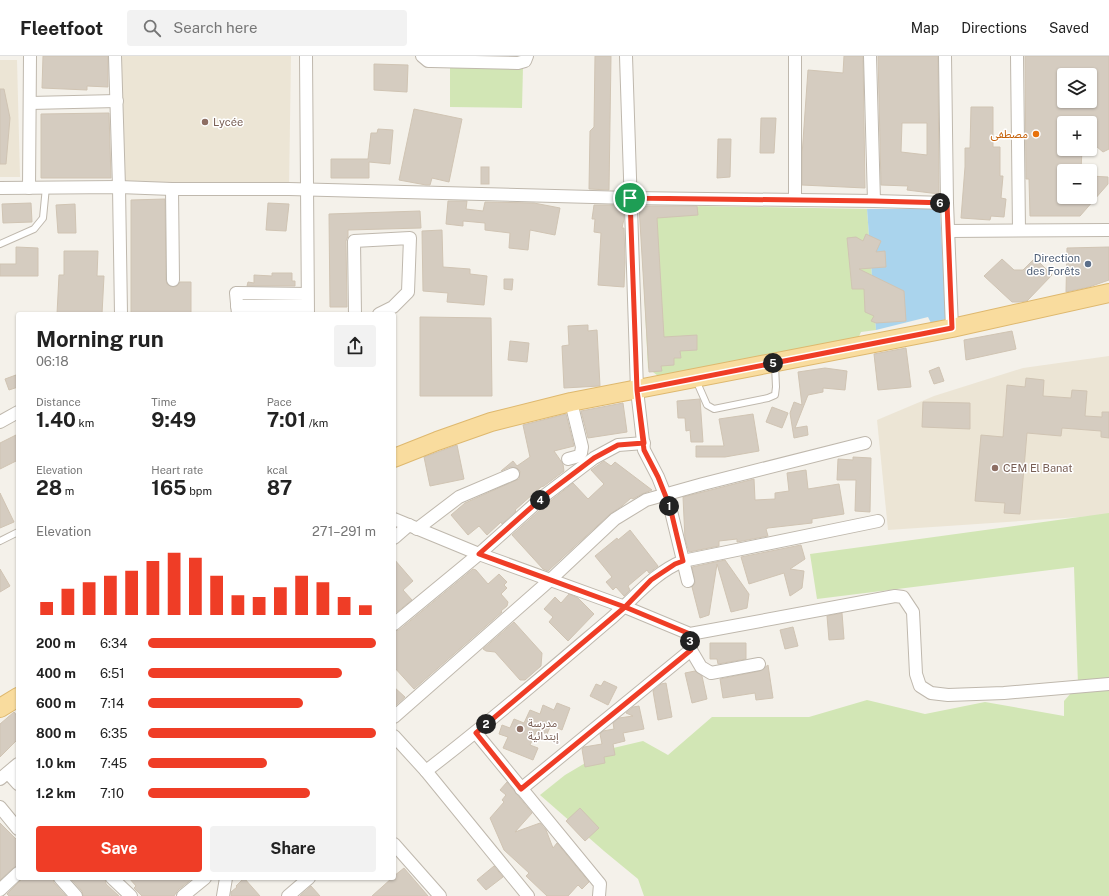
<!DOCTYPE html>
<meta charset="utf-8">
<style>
:root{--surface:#fff;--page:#f2f2f2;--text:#222;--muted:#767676;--line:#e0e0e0;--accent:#ef3d26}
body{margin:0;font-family:"Public Sans","Noto Sans Arabic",sans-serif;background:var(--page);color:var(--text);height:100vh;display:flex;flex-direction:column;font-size:15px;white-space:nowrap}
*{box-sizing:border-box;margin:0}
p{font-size:13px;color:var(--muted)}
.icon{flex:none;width:22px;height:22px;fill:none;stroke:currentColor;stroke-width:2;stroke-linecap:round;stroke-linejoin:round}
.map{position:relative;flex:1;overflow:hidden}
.details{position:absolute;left:16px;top:256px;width:380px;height:568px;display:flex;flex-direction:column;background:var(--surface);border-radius:4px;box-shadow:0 1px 3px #0004}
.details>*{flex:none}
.fabs{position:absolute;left:1057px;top:12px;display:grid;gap:8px}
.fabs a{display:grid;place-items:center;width:40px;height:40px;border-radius:4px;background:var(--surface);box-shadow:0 1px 3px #0004;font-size:20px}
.pin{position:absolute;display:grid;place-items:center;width:34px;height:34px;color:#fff;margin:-17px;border:2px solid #fff;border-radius:50%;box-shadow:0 1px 4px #0007}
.km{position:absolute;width:20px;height:20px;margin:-10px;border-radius:50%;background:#222;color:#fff;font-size:11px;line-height:20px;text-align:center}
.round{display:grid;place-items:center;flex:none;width:42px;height:42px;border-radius:4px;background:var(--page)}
.headline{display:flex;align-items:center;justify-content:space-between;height:68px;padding:0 20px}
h1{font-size:22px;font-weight:700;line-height:30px}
.metrics{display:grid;grid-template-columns:repeat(3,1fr);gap:6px;height:68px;padding:4px 20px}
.metrics div{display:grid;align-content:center}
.metrics b{font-size:20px;font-weight:700}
.metrics small{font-size:11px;font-weight:400}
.metrics p{font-size:11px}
.chart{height:112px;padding:8px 20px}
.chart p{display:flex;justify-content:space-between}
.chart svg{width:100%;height:72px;margin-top:4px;stroke:var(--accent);stroke-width:6}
.primary-button{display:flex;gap:8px;margin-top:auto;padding:8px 20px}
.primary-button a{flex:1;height:46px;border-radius:4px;background:var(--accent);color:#fff;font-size:16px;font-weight:700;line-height:46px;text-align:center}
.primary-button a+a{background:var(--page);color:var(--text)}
ul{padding:0 20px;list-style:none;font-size:13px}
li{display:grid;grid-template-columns:64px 48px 1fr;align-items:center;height:30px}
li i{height:10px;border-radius:5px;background:var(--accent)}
header{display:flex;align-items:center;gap:24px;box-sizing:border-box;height:56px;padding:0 20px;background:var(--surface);border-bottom:1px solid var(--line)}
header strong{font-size:19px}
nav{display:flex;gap:22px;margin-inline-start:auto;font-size:14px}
.search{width:280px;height:36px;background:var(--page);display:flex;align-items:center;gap:10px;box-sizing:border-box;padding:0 14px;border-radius:4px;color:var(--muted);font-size:15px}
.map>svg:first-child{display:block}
.education{fill:#ece5d5}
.green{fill:#d2e6b5}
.water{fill:#aad4ed}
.building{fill:#d5ccc0;stroke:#d0c4b3;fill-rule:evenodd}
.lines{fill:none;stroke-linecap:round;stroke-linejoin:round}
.service-casing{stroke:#bfb8ad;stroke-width:8}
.minor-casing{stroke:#bfb8ad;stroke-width:14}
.primary-casing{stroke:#deb86e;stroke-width:20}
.service{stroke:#fff;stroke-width:6}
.minor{stroke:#fff;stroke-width:12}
.primary{stroke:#f9dc9e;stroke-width:18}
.route-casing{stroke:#fff;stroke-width:8}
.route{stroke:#ef3d26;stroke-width:5}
.education-dot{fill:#8d6e63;stroke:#fff;stroke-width:1.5}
.food-dot{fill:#e8710a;stroke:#fff;stroke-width:1.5}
.service-dot{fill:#5c6f8a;stroke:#fff;stroke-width:1.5}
.labels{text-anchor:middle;stroke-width:3;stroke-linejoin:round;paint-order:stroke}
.education-label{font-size:11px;fill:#785e54;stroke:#fff;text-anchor:start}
.food-label{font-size:11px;fill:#c56008;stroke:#fff;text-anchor:end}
.service-label{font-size:11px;fill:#4e5e75;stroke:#fff;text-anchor:end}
</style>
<header>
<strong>Fleetfoot</strong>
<div class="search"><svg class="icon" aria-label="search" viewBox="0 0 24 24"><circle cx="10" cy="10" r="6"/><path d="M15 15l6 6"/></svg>Search here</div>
<nav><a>Map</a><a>Directions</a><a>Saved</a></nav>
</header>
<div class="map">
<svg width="1109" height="840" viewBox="0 0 1109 840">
<rect width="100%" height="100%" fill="#f4f1ea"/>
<g class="education">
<polygon points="120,0 291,0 289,133 119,131"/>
<polygon points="0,4 17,4 20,121 0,121"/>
<polygon points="1109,300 1109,459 888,474 877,364 934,340 1023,312"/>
</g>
<g class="green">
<polygon points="450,11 523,11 522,52 450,51"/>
<polygon points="700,150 867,153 876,274 861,276 857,285 658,320 648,312 640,158"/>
<polygon points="1109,457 1109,840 644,840 638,823 604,795 540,739 565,719 609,693 643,685 668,699 712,661 809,661 867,644 925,658 985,646 1064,660 1064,645 1078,629 1074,511 817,543 810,498"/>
</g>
<polygon class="water" points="867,153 937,153 940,155 946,263 931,267 928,261 876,274"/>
<g class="building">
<polygon points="43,0 108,0 108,31 87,30 87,34 42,32"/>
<polygon points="595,0 611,0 609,134 589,133 590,75 594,71"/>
<polygon points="844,0 863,0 865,132 802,129 802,99 808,14 843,17"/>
<path d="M878,0h60l1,138 -32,-4 1,-4 -27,-1zM902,67h25v32l-26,-3z"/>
<path d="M1025,0h84v93l-6,3 -13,-11v-18h-26v26h18l-1,22h-17v26h26v-21l18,1v7l-28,32h-50l-1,-37h-3zM1064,19h26v26h-26z"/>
<polygon points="374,8 408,9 407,36 374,34"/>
<polygon points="0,33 4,33 10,62 6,108 0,108"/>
<polygon points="971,51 993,51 993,91 1000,91 1000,120 1003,120 1001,142 1006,143 1004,161 991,160 990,164 961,162 965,111 965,92 970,92"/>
<polygon points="414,53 462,63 449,126 432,122 430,129 426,129 399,124"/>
<polygon points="109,57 111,122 41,122 41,58"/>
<polygon points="761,62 776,62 774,97 760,97"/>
<polygon points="378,73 393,74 390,108 369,106 369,122 331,122 331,103 368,103 371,77 377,77"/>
<polygon points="718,83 731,83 730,121 717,122"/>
<rect x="481" y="111" width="8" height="17"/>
<polygon points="165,143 166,224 167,228 173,231 177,230 180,226 191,226 191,258 131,258 131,144"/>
<polygon points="448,145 467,145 466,153 483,155 485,146 534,147 560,152 555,179 530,174 528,194 509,192 510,177 485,174 485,167 463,165 463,170 446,168"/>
<polygon points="31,147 32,166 3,167 2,148"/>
<polygon points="268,147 289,148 286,175 266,174"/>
<polygon points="75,148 76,177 58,177 56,149"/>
<polygon points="594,149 623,149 624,163 622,172 624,172 625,206 624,231 598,229 601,177 594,176 595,163 592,163"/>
<polygon points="639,150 697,150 698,159 657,162 664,281 697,279 697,294 680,295 681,302 674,302 674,309 661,310 662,315 649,316"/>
<polygon points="420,155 421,172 348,174 348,180 346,185 347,251 330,251 329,158"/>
<polygon points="442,174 443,211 470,213 470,218 487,220 484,249 447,246 448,237 423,235 422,175"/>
<polygon points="866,178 881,185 876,196 885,195 886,211 859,213 904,235 906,265 876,267 871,265 874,260 865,256 864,233 852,233 847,182 856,181 863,185"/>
<polygon points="16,191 38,192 38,220 0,220 0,208 16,208"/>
<polygon points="1109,191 1109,224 1089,231 1066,236 1067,192"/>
<polygon points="64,195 98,195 97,220 104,220 102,258 57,258 59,219 64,219"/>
<polygon points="1035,202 1052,219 1027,245 1019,246 1012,246 984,220 1002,203 1014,214 1023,214"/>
<polygon points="272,217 292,217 292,225 295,225 295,230 247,230 248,226 254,227 254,219 272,220"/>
<polygon points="504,223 513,223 512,234 504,233"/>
<polygon points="420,261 491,262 492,340 420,340"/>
<polygon points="588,269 588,275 597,274 600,330 564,332 562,290 569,289 568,270"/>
<polygon points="1012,275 1016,293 966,304 964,284"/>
<polygon points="510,285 529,287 527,306 508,304"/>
<polygon points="906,292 911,331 878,334 874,298"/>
<polygon points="939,311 944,325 934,328 929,315"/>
<polygon points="825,312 847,315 845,334 823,332 823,336 808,339 795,372 807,370 808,379 794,382 790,357 794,346 802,349 798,316"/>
<polygon points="16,319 18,325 18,331 9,334 5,323"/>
<polygon points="1026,322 1044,324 1043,340 1071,342 1072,334 1087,335 1085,360 1102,361 1102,356 1109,356 1109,382 1101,381 1101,375 1062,372 1061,380 1027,377 1020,458 1004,457 1005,447 975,445 981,379 1003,381 1007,329 1025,331"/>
<polygon points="700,343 703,386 691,386 690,374 686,375 685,362 678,362 677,345"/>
<polygon points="923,346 970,347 970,373 922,371"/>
<polygon points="623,347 627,376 588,382 581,355"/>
<polygon points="772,351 788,357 782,372 766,366"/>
<polygon points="566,358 574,390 554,395 563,408 564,415 544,430 541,431 515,454 516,455 502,468 501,466 487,479 479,470 468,479 451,459 465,447 519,423 520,415 517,412 510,411 501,415 513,405 517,410 530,401 523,369"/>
<polygon points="753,358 759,395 725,401 696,401 696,390 724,390 719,363"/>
<polygon points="18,378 18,404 0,413 0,387"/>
<polygon points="457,389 464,423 430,430 424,401"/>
<polygon points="853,401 871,402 870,456 855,455 856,424 837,424 838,403 853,404"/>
<polygon points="604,405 611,410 615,406 652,434 642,438 633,443 631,442 622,450 610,458 548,515 543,513 512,479 549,446 573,427 588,443 604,428 591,414"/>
<polygon points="806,414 808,433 839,428 844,458 812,463 812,467 768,472 766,473 768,480 737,486 737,483 719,485 719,490 689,496 685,483 683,441 754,423 755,444 775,443 775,437 789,435 787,417"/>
<polygon points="0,437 14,466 0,472"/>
<polygon points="630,474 658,510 649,517 647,514 628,530 630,534 624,540 616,531 613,534 606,526 612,521 595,500 617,482 618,484"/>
<polygon points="801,489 805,503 790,513 804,515 802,532 790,540 784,517 749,528 741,501"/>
<polygon points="394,503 413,525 403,534 412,544 394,558"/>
<polygon points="725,504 749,538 747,552 731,556 717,508 709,559 700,562 692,531 695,527 692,511"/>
<polygon points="0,513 10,530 0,536"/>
<polygon points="473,513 476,514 488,528 499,518 507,526 504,529 507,532 501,538 508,546 507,550 501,555 502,556 414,633 394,611 394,575 399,574"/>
<polygon points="569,538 578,542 594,558 568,585 549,566 553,561 544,553 555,541 561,547"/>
<polygon points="842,557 844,583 829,584 827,560"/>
<polygon points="514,566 542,597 541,610 525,624 520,624 495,596 486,595 483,593"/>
<polygon points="793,571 798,590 785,593 780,574"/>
<polygon points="710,587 746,587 746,603 718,608 717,603 710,603"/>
<polygon points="768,609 773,642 756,644 755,637 723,642 720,623 760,615"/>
<polygon points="695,615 702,620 707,643 692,647 685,617"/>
<polygon points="604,625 617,631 608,649 590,640 596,628 601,630"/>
<polygon points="666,627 672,661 658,664 653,635 661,628"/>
<polygon points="394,631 405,641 394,651"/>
<polygon points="557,647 570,652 562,674 551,669 547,678 537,674 530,689 538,692 533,704 503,692 508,681 499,678 502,669 510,672 514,663 524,667 530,654 540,658 543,649 554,654"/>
<polygon points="639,650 644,673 623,677 625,685 613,688 615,699 604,701 605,707 585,711 582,693 584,691 602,688 600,678 603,675 614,673 613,667 619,662 633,660 626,657 633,651"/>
<polygon points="14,656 18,661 18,683 0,701 0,668"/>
<polygon points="507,726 532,757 515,776 540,767 546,774 553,792 557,787 589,826 582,833 578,829 568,840 547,840 526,820 529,817 504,794 490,762 504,746 502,744 506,739 500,734"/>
<polygon points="580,752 599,772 585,785 566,765"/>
<polygon points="0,767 18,785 18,810 13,812 0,824"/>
<polygon points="494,810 503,821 486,834 477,824"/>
<polygon points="404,812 428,840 372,840 392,822 394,822 394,820"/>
<polygon points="23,822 53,822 54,827 66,840 9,840 7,838"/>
<polygon points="70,822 105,822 106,828 119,840 83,840 82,835"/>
<polygon points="129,822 193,822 178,834 174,840 142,840 134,832 136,830"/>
<polygon points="244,822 260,840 231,840 231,836 237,831 236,830"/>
<polygon points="311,830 320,840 300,840"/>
</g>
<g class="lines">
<defs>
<g id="service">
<polyline points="0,188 34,173 43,162 46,131"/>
<polyline points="696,324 707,349 714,353 768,342 775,339 776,331 775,309"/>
<polyline points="0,485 18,476"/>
</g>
<g id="minor">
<polyline points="115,0 119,131 121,258"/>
<polyline points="306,0 308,258"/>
<polyline points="422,0 428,5 431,5 518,7 525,5 527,0"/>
<polyline points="626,0 637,334 644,394 658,421 670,451 688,525"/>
<polyline points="795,0 795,144"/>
<polyline points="870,0 874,145"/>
<polyline points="945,0 947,147 952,272"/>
<polyline points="1017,0 1019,174"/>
<polyline points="30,47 117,45"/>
<polyline points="0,132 119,131 172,133 289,133 630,142 874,145 947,147"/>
<polyline points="29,132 30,0"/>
<polyline points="172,133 173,224"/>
<polyline points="949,175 1109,174"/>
<polyline points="237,250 307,250"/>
<polyline points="238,258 236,237 307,238"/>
<polyline points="355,258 354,185 410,182 408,236 393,251 379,258"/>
<polyline points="0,366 18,356"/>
<polyline points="568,403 579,400 581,397 582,391 571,346"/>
<polyline points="394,463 479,498 625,551 690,578 895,540 903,541 913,556 916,618 920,630 931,637 948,639 1004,637 1109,628"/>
<polyline points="417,473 459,441 513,418"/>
<polyline points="394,482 409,469"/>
<polyline points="394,568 479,498 544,440 594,402 618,389 644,387"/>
<polyline points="691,594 701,611 711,617 759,608"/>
<polyline points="394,661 549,525 615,463 646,444 703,428 865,387"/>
<polyline points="476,677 600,828 599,840"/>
<polyline points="394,680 426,715 528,840"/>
<path d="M426,715c63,-48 122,-99 182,-150 25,-21 45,-48 75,-60l195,-40"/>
<polyline points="8,717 18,728"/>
<polyline points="0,723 18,708"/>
<polyline points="521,733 691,594 690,578"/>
<polyline points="0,751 18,773"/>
<polyline points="394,788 440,840"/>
<polyline points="60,822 76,840"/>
<polyline points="112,822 131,840"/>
<polyline points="0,834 18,817"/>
<polyline points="183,840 205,822"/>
<polyline points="223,840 226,822"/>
<polyline points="288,840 309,822"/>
</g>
<g id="primary">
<polyline points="394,402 437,385 491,366 571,346 952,272 1109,237"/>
<polyline points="0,652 18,641"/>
</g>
</defs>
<use href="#service" class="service-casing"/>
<use href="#minor" class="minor-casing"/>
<use href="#primary" class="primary-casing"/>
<use href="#service" class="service"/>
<use href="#minor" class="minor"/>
<use href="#primary" class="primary"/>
</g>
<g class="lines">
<defs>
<polyline id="route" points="630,142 637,334 644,394 658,421 670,451 683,505 675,508 651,524 625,551 476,677 521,733 691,594 690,578 625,551 479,498 544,440 594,402 618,389 644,387 637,334 952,272 947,147 874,145 630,142"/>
</defs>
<use href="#route" class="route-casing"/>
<use href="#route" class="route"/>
</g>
<g class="education-dot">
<circle cx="205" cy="66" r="4"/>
<circle cx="995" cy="412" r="4"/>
<circle cx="520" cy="673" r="4"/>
</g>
<circle class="food-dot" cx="1036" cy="78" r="4"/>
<circle class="service-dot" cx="1088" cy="208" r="4"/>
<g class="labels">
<g class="education-label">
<text x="213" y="70">Lycée</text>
<text x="1003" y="416">CEM El Banat</text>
<text x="528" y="671">مدرسة<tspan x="528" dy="13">إبتدائية</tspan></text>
</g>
<g class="food-label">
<text x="1028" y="82">مصطفى</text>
</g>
<g class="service-label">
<text x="1080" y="206">Direction<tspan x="1080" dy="13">des Forêts</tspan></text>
</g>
</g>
</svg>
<div class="fabs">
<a><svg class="icon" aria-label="layers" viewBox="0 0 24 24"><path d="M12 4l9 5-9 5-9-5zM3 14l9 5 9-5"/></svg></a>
<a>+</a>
<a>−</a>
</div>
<div class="pin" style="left:630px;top:142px;background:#1e9e55"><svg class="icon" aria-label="arrive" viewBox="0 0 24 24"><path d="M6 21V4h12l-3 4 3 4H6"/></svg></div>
<b class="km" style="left:669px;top:450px">1</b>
<b class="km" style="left:486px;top:668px">2</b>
<b class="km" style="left:690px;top:585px">3</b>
<b class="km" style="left:540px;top:444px">4</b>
<b class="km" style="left:773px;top:307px">5</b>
<b class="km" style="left:940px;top:147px">6</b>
<section class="details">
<div class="headline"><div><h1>Morning run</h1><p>06:18</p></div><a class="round"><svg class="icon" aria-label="share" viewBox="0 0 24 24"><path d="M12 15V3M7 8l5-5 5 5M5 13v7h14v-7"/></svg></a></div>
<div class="metrics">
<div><p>Distance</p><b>1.40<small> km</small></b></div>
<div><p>Time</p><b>9:49</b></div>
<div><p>Pace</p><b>7:01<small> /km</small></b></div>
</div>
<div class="metrics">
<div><p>Elevation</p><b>28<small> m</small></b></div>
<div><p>Heart rate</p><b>165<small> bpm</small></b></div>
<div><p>kcal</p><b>87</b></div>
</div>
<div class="chart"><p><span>Elevation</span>271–291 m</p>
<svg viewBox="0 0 160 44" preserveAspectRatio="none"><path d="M5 44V36M15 44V28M25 44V24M35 44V20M45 44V17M55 44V11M65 44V6M75 44V9M85 44V20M95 44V32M105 44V33M115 44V27M125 44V20M135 44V24M145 44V33M155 44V38"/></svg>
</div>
<ul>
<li><b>200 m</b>6:34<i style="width:100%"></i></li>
<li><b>400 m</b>6:51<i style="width:85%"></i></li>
<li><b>600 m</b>7:14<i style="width:68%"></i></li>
<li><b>800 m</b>6:35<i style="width:100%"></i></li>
<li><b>1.0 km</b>7:45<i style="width:52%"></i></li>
<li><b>1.2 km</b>7:10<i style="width:71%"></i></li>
</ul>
<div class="primary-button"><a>Save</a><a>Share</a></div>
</section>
</div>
